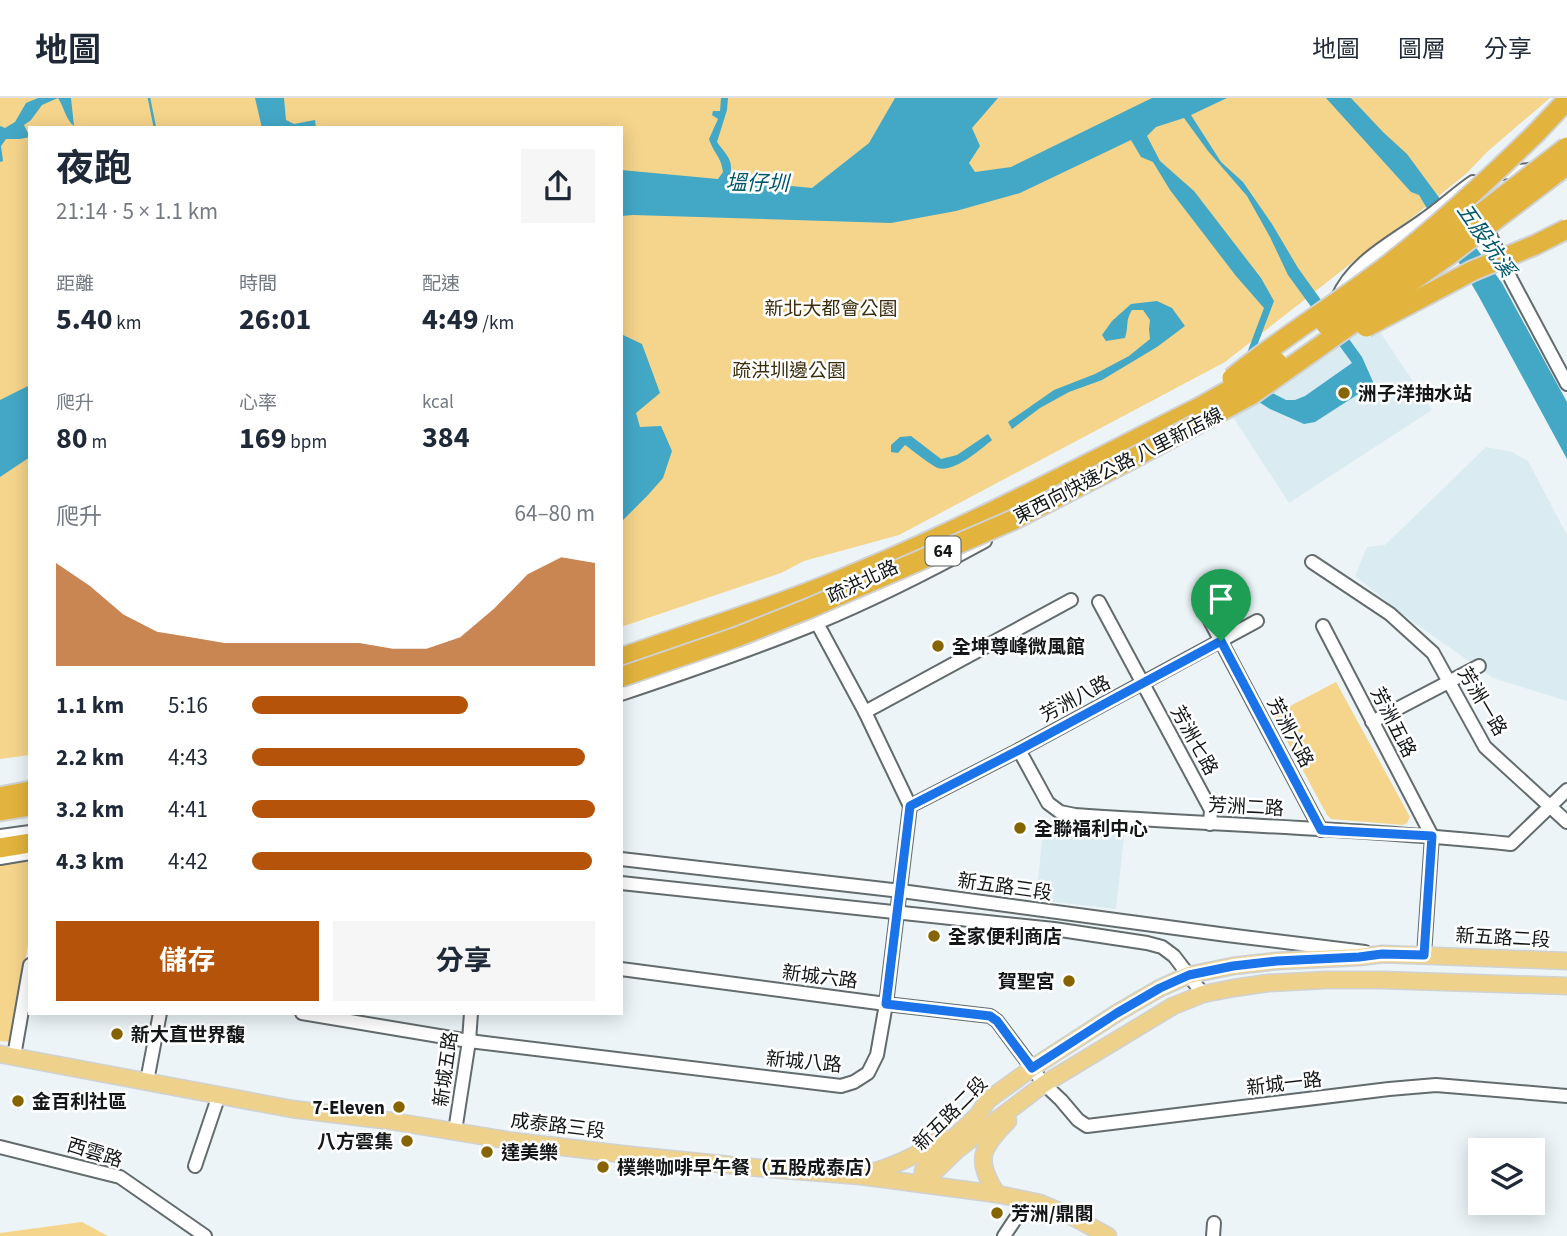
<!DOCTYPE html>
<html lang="zh-TW">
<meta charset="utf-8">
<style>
:root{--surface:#fff;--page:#f6f6f7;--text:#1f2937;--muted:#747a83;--line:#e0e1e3;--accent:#b45309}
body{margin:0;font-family:"Source Sans 3","Noto Sans TC",sans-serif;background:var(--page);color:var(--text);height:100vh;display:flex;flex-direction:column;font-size:26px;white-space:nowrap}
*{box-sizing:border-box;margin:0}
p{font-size:23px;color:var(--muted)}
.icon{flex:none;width:38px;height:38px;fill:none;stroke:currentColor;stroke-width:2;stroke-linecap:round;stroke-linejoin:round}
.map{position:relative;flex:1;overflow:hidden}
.details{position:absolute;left:28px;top:28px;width:595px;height:889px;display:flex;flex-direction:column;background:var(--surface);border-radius:0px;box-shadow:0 4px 18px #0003}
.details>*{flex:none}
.fabs{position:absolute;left:1468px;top:1040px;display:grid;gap:14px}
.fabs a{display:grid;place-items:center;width:77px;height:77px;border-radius:0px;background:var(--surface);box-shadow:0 4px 18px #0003;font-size:35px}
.pin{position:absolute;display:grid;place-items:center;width:60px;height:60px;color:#fff;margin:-72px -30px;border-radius:50% 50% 50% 0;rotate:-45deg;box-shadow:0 0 7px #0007}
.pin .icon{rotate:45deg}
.round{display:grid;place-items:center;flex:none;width:74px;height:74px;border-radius:0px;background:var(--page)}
.headline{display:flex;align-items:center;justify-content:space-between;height:119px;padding:0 28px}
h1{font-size:38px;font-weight:700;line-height:52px}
.figures{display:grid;grid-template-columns:repeat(3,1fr);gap:10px;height:119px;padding:7px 28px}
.figures div{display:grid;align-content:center}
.figures b{font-size:30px;font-weight:700}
.figures small{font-size:19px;font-weight:400}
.figures p{font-size:19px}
.chart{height:196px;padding:14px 28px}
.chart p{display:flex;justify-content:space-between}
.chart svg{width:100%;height:126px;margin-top:7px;fill:var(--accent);opacity:.7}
.button{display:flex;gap:14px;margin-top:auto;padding:14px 28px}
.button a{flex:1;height:80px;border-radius:0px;background:var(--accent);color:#fff;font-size:28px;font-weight:700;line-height:80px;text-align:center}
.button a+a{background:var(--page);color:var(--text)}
ul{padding:0 28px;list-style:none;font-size:23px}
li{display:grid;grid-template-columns:112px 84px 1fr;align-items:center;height:52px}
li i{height:18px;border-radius:9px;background:var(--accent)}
header{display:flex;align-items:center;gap:42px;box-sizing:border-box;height:98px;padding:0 35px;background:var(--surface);border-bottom:2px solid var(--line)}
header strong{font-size:33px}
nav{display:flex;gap:38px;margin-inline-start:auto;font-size:24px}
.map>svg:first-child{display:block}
.built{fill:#daebf1}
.green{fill:#f5d48b}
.water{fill:#43a8c6;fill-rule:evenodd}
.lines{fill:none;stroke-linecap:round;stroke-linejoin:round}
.stream{stroke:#43a8c6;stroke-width:2.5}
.minor-casing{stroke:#636b6d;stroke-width:16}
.major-casing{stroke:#d0d1d1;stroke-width:19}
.highway-casing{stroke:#d0d1d1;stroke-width:23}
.minor{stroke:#fff;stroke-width:12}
.major{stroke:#eed18b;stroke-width:16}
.highway{stroke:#e2b33d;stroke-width:19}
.highway-bridge-casing{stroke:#d0d1d1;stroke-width:23;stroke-linecap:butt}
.highway-bridge{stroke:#e2b33d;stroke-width:19}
.route-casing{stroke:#fff;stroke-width:14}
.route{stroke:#1a73e8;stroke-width:9}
.poi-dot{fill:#866500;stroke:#fff;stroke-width:2.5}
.labels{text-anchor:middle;stroke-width:5;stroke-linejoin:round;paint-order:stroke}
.shield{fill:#fff;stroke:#5a5d5d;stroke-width:2}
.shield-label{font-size:18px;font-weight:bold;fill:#141718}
.park-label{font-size:19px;fill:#3c2e0c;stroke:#fff}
.poi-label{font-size:19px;font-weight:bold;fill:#141718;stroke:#fff;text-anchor:start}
.street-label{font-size:19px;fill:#141718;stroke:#fff}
.water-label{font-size:21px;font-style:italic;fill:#00586d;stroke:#fff}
</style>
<header>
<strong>地圖</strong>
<nav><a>地圖</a><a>圖層</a><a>分享</a></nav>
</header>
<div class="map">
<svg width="1567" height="1138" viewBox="0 0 1567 1138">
<rect width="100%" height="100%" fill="#ecf4f7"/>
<g class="built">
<polygon points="1370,219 1432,312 1289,405 1229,313"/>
<polygon points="1486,349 1512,354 1528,363 1567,437 1567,603 1493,580 1409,521 1355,478 1367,449 1385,447"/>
<polygon points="1044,722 1125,731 1116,811 1036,802"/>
</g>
<g class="green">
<polygon points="0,0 1550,0 1487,54 1467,75 1392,136 1377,145 1225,264 899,437 804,463 781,475 621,529 621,30 30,30 30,657 0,661"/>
<polygon points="1336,584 1410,719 1407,725 1403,727 1331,721 1327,717 1273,617"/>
<polygon points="30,763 30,836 11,944 0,943 0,767"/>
<polygon points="82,1124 108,1138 0,1138 0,1135"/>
</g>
<g class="water">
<path d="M38,0h33l3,28c-8,-6 -10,-19 -16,-28l-16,7 -11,15 -7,5 6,12 -10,2h-14l-5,7 2,15 -3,1v-36l5,2 10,-6 11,-19z"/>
<polygon points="255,0 284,0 286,22 294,26 315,22 316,30 262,30"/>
<path d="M721,0h7l-1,12 -10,32c10,14 19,20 11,38l84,8 57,-45 26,-45h103l-26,30 8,18 -11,17 6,9 36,-5 141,-69h75l-36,17 30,47 22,20 29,42 26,44 64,89 12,27 -59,38 -11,2 -34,-15 -11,-7 -7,-5 -11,-28 23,-61 -28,-32 -66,-86 -17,-28 -12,-5 -10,-17 -111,53 -64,18 -65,12 -258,-8 -12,1v-46l97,9 5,-7c-2,-16 -9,-18 -14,-33l9,-20 -6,-4 1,-4h7zM1184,20l24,33 39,45 23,41 18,38 64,88 -47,33 -10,4h-9l-27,-14 -10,-19 25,-66 -13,-23 -67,-87 -34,-30 -13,-25 9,-9z"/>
<polygon points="1326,0 1351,0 1383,34 1407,56 1502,185 1567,304 1567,361 1478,197 1419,97 1411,94"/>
<path d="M1157,203l15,7 13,18 -28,21 -55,33 -33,12 -29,16 -28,21 -4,-7 46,-32 41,-16 34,-18 21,-17 -1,-10 1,-9 -7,-10h-11c-7,11 -3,16 -7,28l-19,3 -4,-6 10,-14 19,-17z"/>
<polygon points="621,236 642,246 660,295 636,315 640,329 661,328 672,353 663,380 648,397 621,424"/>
<polygon points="30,287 30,359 0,379 0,302"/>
<path d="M988,336l4,6c-11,9 -38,33 -54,28 -6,-2 -26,-18 -33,-23l-7,8 -7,-1v-7l9,-8 11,-1 30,23 16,-4z"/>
</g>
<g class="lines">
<polyline class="stream" points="149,0 155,30"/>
<defs>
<g id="minor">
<polyline points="1492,76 1537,71"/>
<polyline points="1487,123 1484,125 1512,183 1567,286"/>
<path d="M1337,201c16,-38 57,-57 88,-80 17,-12 32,-26 48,-37"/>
<polyline points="1312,464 1390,516 1433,555 1485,649 1567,724"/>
<polyline points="1099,504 1211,712 1210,726"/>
<polyline points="1207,517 1321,732"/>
<polyline points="1323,528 1432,738 1424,857"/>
<path d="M621,596c66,-22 132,-45 196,-71 58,-24 113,-52 168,-82"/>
<polyline points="865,614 1071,502"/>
<polyline points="1372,624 1479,568"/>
<path d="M1019,652l29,53 12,9 15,3c146,10 291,14 436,29l56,-54"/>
<polyline points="910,708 1019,652 1257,523"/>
<polyline points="0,738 30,734"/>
<polyline points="0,760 30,755"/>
<polyline points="621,761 901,793 1227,837 1365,854"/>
<polyline points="621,785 1054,831 1147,845 1162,849 1174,858 1203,896"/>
<polyline points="621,871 886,906 990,918 997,923 1044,986 1061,1002 1078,1022 1087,1028 1389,991 1436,987 1567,998"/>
<polyline points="302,915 469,943 841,988 854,984 868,975 877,957 886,906 910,708 865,614 817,525"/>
<polyline points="14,958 30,867"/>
<polyline points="147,983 160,915"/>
<polyline points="455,1033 469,943 471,915"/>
<polyline points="0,1049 120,1079 205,1138"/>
<polyline points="195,1068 219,997"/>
<polyline points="1004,1138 1028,1102"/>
<polyline points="1213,1138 1214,1125"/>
</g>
<g id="major">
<polyline points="0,956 292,1011 391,1023 512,1043 630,1057 760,1070 861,1078 997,1096 1040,1105 1075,1120 1108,1138"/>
<path d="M869,1075c28,-8 51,-18 73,-36"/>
<polyline points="923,1085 957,1052 1044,986 1173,908 1203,896 1234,890 1268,885 1326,882 1382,882 1567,888"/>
<polyline points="922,1086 923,1073 929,1063 978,1017 988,1002 1032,970 1117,915 1160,890 1189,877 1233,868 1277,863 1359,859 1383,856 1567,863"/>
<path d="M997,1096c-22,-34 -17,-45 11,-73"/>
</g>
<g id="highway">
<polyline points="1537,34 1567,2"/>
<path d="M621,560c80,-29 162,-53 240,-87 116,-48 227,-108 339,-164"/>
<polyline points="0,699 30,693"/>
<polyline points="0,713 30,708"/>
<polyline points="0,750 30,745"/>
</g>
</defs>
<use href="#minor" class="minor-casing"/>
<use href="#major" class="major-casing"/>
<use href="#highway" class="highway-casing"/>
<use href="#minor" class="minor"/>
<use href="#major" class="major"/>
<use href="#highway" class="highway"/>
<defs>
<g id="highway-bridge">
<polyline points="1326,227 1435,151 1567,49"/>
<polyline points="1366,229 1472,173 1535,147 1567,131"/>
<path d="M1232,280c51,-42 109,-76 161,-117 51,-40 98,-84 144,-129"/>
<polyline points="1200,309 1267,271 1277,264"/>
<polyline points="621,579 737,539 810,510 1013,422 1126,364 1251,297 1449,157 1567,67"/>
</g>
</defs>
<use href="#highway-bridge" class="highway-bridge-casing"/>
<use href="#highway-bridge" class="highway-bridge"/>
</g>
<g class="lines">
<defs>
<polygon id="route" points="1221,543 1321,732 1432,738 1424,857 1382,856 1359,859 1277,863 1233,868 1189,877 1160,890 1117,915 1032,970 997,923 990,918 886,906 910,708 1019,652"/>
</defs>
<use href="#route" class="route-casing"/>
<use href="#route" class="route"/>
</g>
<g class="poi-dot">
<circle cx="1344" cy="295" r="7"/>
<circle cx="938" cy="548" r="7"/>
<circle cx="1020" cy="730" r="7"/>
<circle cx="934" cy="838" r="7"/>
<circle cx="1069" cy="883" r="7"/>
<circle cx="117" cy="936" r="7"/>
<circle cx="18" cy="1003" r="7"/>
<circle cx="399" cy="1009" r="7"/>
<circle cx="407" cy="1043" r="7"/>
<circle cx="487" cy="1054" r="7"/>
<circle cx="603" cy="1069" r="7"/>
<circle cx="997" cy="1115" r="7"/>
</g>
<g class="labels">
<rect class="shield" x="925.5" y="438.5" width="35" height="29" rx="5"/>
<g class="shield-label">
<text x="943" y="459">64</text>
</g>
<g class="park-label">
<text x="831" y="217">新北大都會公園</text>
<text x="789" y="279">疏洪圳邊公園</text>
</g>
<g class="poi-label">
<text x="1358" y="302">洲子洋抽水站</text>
<text x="952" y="555">全坤尊峰微風館</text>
<text x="1034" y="737">全聯福利中心</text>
<text x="948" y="845">全家便利商店</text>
<text x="1055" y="890" text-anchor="end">賀聖宮</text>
<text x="131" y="943">新大直世界馥</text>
<text x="32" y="1010">金百利社區</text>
<text x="385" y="1016" text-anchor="end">7-Eleven</text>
<text x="393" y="1050" text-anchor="end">八方雲集</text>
<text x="501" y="1061">達美樂</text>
<text x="617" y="1076">樸樂咖啡早午餐（五股成泰店）</text>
<text x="1011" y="1122">芳洲/鼎閣</text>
</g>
<g class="street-label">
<text transform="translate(1118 367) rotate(-27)" y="7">東西向快速公路 八里新店線</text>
<text transform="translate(862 483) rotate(-25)" y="7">疏洪北路</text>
<text transform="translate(1075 600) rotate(-28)" y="7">芳洲八路</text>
<text transform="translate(1483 603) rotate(59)" y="7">芳洲一路</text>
<text transform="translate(1394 624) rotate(63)" y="7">芳洲五路</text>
<text transform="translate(1291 634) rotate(62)" y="7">芳洲六路</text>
<text transform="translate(1195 642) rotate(61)" y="7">芳洲七路</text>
<text transform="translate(1246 708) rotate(3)" y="7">芳洲二路</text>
<text transform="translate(1005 788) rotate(8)" y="7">新五路三段</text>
<text transform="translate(1503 839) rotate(3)" y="7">新五路二段</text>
<text transform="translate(820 878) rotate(7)" y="7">新城六路</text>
<text transform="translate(804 963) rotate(5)" y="7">新城八路</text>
<text transform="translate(445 971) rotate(-82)" y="7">新城五路</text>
<text transform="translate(1284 985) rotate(-7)" y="7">新城一路</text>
<text transform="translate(950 1015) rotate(-45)" y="7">新五路二段</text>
<text transform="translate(558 1027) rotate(7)" y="7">成泰路三段</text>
<text transform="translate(95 1054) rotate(17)" y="7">西雲路</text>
</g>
<g class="water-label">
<text transform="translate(757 85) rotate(1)" y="7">塭仔圳</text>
<text transform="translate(1486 142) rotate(55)" y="7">五股坑溪</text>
</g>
</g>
</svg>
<div class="fabs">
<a><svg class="icon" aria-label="layers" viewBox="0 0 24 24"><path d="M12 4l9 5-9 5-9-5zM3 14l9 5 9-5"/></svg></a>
</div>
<div class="pin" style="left:1221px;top:543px;background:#1e9e55"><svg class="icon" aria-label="arrive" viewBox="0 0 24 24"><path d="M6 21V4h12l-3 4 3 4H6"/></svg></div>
<section class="details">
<div class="headline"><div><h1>夜跑</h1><p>21:14 · 5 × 1.1 km</p></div><a class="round"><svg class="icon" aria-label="share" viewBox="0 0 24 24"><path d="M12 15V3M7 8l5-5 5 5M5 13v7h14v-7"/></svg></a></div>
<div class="figures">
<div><p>距離</p><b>5.40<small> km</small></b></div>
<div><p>時間</p><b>26:01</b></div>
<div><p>配速</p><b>4:49<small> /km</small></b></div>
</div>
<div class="figures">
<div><p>爬升</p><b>80<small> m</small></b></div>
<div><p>心率</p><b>169<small> bpm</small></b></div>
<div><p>kcal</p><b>384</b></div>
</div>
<div class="chart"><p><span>爬升</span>64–80 m</p>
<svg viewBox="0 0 160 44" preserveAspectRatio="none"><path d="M0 44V8L10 16L20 26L30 32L40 34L50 36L60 36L70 36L80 36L90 36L100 38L110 38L120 34L130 24L140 12L150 6L160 8V44z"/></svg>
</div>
<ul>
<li><b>1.1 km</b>5:16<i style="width:63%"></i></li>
<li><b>2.2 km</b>4:43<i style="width:97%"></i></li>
<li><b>3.2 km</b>4:41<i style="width:100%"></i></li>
<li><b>4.3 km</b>4:42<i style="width:99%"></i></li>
</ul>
<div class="button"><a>儲存</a><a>分享</a></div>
</section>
</div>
